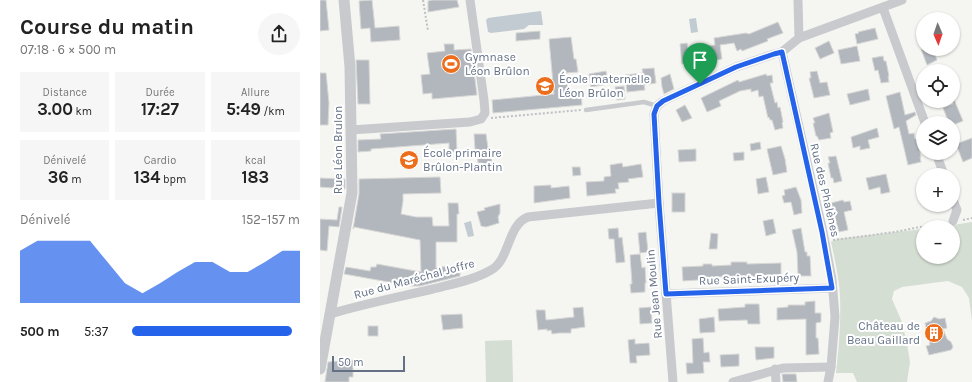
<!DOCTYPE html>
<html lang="fr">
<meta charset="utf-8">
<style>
:root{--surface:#fff;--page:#f6f6f6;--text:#222;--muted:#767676;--accent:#2563eb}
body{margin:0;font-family:Karla,sans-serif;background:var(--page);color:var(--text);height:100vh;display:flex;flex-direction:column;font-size:15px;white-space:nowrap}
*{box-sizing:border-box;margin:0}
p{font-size:13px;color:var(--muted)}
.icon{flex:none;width:22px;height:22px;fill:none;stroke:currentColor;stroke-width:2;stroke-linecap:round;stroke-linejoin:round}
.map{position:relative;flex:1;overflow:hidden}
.sheet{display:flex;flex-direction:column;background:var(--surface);width:320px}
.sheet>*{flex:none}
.needle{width:26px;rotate:178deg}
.fabs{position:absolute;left:596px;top:12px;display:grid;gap:8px}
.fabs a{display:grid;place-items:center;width:44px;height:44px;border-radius:50%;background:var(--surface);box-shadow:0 1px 3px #0004;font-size:20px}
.scale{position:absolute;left:12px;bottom:10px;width:73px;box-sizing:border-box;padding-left:4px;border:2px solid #637085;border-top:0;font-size:11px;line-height:14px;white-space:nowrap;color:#637085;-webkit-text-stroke:3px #fff;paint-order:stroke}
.pin{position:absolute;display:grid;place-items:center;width:34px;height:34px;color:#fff;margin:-41px -17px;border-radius:50% 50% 50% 0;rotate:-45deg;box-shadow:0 0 4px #0007}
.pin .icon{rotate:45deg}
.round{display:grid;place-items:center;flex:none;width:42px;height:42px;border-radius:21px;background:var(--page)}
.summary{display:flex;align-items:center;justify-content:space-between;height:68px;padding:0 20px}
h1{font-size:22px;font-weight:700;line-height:30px}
.figures{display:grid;grid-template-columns:repeat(3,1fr);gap:6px;height:68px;padding:4px 20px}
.figures div{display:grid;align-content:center;border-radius:0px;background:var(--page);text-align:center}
.figures b{font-size:17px;font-weight:700}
.figures small{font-size:11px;font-weight:400}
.figures p{font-size:11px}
.chart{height:112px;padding:8px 20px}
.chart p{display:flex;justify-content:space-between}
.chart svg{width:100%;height:72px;margin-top:4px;fill:var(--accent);opacity:.7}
ul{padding:0 20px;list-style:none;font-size:13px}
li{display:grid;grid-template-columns:64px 48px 1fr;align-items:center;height:30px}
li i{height:10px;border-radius:5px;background:var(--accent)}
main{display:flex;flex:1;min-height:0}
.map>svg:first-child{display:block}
.green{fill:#d5ded3}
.water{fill:#c3cbd2}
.building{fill:#b2b7be;stroke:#d7d7d5}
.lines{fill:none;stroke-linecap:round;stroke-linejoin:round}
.path{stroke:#bfc0c3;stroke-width:2;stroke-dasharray:2 2;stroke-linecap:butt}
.service{stroke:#c8cace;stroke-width:4.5}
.minor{stroke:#c8cace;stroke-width:9}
.tertiary{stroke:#c8cace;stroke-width:11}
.route-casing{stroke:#fff;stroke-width:8}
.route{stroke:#2563eb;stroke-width:5}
.labels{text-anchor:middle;stroke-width:4;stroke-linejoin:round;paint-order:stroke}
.poi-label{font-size:12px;fill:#637085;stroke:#fff;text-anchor:start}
.street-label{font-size:12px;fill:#637085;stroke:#fff}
</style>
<main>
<section class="sheet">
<div class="summary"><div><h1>Course du matin</h1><p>07:18 · 6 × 500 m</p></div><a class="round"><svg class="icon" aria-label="share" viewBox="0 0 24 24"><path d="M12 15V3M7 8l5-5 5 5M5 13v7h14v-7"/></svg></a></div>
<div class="figures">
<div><p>Distance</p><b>3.00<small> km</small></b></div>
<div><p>Durée</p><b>17:27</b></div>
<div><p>Allure</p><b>5:49<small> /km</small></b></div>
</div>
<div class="figures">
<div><p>Dénivelé</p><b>36<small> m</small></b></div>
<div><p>Cardio</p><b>134<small> bpm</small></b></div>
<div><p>kcal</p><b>183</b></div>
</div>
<div class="chart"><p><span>Dénivelé</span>152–157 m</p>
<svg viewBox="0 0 160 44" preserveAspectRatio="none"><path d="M0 44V12L10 6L20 6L30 6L40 6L50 19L60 32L70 38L80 32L90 25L100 19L110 19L120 25L130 25L140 19L150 12L160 12V44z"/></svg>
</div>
<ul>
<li><b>500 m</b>5:37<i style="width:95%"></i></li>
</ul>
</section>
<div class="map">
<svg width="652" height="382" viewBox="0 0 652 382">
<rect width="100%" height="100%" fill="#f5f6f2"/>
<g class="green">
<path d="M652,222v99l-3,-23 -7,-11 -14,-6 -46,6 -8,4 -2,8 10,23 5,22 3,18 -3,20h-50l-4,-9h-17c3,-26 5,-51 4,-77 -1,-18 -5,-36 -9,-54l6,-3 86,-10v28h30v-30h-13z"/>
<polygon points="192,340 193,382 166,382 165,341"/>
</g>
<g class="water">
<polygon points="221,11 223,25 209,25 204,29 171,33 168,32 166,20 168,18"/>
<polygon points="376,18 378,32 371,33 369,19"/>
<polygon points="151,221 154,236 148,237 144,223"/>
</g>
<g class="building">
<polygon points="0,0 6,0 9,30 0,31"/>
<polygon points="52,0 55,28 79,26 80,40 51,42 50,28 41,29 39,1"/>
<polygon points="112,0 137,0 139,7 108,12 108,1"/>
<polygon points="458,22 463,33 447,39 448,41 422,51 421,49 417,51 414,43 400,45 402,59 372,65 371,62 362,64 360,44 367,43 368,49 395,45 394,38 426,33 429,34"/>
<polygon points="555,28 558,39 537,44 535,34 539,33 538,32"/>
<polygon points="220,31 220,39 196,41 196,33"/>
<polygon points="251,37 254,59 256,59 258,72 246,73 248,92 261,91 262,105 173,113 172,100 234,94 229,39"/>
<polygon points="509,41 514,53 500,59 495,48"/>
<polygon points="124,44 134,44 134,50 151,49 157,95 112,99 112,93 103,94 101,75 110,74 107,53 125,51"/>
<polygon points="537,46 540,61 521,64 518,50"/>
<polygon points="601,49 613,49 617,60 607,65"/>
<polygon points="563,56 564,61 566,61 569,76 568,76 569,82 561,83 558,70 555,71 552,58"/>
<polygon points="36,60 49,60 50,104 38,104"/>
<polygon points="334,68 336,83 324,85 325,90 307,92 305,75 323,73 322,69"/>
<polygon points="286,71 288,84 271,87 269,74"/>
<polygon points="497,71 500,83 507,82 510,95 494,98 489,78 491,78 490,72"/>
<polygon points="0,73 6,73 9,103 8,125 0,125"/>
<polygon points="350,74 354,89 344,94 342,87 341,78"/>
<polygon points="446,74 447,76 452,75 453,83 450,83 455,103 457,102 458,108 460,107 463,122 462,123 463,128 455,130 452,120 450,120 449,117 448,118 443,96 439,97 438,90 431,92 431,89 420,91 399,101 401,106 387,112 381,98 418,80 419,82"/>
<polygon points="304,86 305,99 297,100 295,87"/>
<polygon points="548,89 550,100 530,105 527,94"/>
<polygon points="580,92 585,115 595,112 596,115 586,121 589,134 594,133 595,139 597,139 601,157 600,157 601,162 588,165 579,127 574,129 566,96"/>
<polygon points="633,97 643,121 633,125 633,123 629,123 623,108 633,104"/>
<polygon points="365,105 372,118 362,122 356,110"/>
<polygon points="509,113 513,132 510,133 511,138 499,140 497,136 496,136 493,123 495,123 493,118"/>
<polygon points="557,128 559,137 548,140 550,148 540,150 540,146 533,148 531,137"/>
<polygon points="136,129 137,152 129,152 129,143 51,149 51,151 38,152 38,140 61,139 60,134"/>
<polygon points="154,134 166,134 168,148 170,148 173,171 163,172 162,163 158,163 157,149 155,149"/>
<polygon points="652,138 652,158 643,162 636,144"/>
<polygon points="440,142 441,149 431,151 430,144"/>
<polygon points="461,146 465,159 467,172 453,175 447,149"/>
<polygon points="376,149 376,161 359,162 358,150"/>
<polygon points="424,152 424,160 414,161 413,153"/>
<polygon points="516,156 522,181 514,183 513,178 511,178 508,163 510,163 508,157"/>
<polygon points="302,163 303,167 321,164 323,177 308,179 309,182 298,183 299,189 295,189 296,193 267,196 266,182 284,181 284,177 291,176 290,165"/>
<polygon points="252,167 260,167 261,175 253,176"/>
<polygon points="566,174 570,192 561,194 560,187 549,190 546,178"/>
<polygon points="120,177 121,193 83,194 83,201 81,214 96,217 112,217 113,226 129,226 128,203 138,203 139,214 137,214 137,242 116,242 116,268 140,264 140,276 100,286 91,286 24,274 26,267 50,271 51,267 56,267 57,264 101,272 100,240 34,227 33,229 39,194 39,179"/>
<polygon points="446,177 449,192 438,194 436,179"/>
<polygon points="0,178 25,179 25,189 0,187"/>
<polygon points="231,185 231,188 249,186 250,198 214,203 214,186"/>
<polygon points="476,187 481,200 482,213 474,215 471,202 464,203 462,196 465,195 464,190"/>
<rect x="352" y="193" width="13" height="19"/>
<polygon points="523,200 524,202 530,201 532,210 524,212 528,230 519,232 511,203"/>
<polygon points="180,204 180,213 178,217 179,223 166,227 161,226 157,212 165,210 164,208"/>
<polygon points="19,207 22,207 19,227 9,226 7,251 0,250 0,219 17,220"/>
<polygon points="453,219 456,233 446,236 443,221"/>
<polygon points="298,228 299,238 302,237 305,262 296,263 294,239 289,239 288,229"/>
<polygon points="481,228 485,252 487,252 487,256 490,256 491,276 478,276 477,252 472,230"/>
<polygon points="326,232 328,252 320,253 318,233"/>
<polygon points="391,233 398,234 397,249 389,249"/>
<polygon points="320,254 322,268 325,267 326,283 325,283 325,292 311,293 310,284 312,284 310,255"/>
<polygon points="411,262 427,262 427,264 461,263 461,276 392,277 392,279 363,281 362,267 383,266 383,264 392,264 392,266 411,265"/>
<polygon points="495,301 495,313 501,313 501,322 496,323 496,338 498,338 499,354 486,355 486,319 457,320 457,308 468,307 468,305 485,305 485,302"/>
<polygon points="425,304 439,304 440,324 428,324 427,320 399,321 398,309 425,307"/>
<polygon points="263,307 265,327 251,329 251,333 239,333 232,334 231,330 227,331 227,329 218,330 216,310 225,310 226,320 254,317 253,308"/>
<polygon points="331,307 332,323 320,324 319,308"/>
<polygon points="142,314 143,328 123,330 121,315"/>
<polygon points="394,317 395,332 380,333 379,319"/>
<polygon points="614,317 619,319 625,318 627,328 623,329 627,339 631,342 633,347 631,350 609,355 606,346 610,345 605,323 611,321"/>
<rect x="48" y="326" width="10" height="10"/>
<polygon points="383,338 384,353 389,352 390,362 383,362 384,373 367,374 366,363 373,363 372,339"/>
<polygon points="315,339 315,344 329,343 330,355 316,356 317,363 310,363 308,340"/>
<polygon points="435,347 454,347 454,358 436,360"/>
<polygon points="419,354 419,366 401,367 400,355"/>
<polygon points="33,360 33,377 29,377 29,382 5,382 8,362"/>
<polygon points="462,374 476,374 477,382 463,382"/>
</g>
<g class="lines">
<g class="path">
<polyline points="103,0 108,31"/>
<polyline points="171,118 261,110"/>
<polyline points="643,220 652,218"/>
<polyline points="513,240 575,232 625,222"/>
</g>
<polyline class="service" points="266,110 324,102 337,106"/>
<g class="minor">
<polyline points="563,8 605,123"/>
<polyline points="479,38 582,0"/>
<polyline points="462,52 503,232 512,279 515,317 511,367 508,382"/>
<polyline points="31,130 150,122 161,119 165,113 164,100 150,0"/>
<polyline points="616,153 624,175"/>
<polyline points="633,200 637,210 633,221"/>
<polyline points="339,203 353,382"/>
<polyline points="346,294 512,288"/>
<path d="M10,314c33,-10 69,-17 103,-25 19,-5 41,-9 58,-19 19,-10 16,-45 37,-53l131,-14 -5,-89 3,-8 6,-5 73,-34 38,-13 8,-2 17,-14 -1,-38"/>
<polyline points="455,369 456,382"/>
<polyline points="413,382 463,368 511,367"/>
</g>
<polyline class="tertiary" points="0,369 32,193 30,67 24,0"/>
</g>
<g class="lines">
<defs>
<polygon id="route" points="462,52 502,232 512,288 346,294 339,203 334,114 337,106 343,101 416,67 454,54"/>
</defs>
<use href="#route" class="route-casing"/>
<use href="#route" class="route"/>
</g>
<defs>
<symbol id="stadium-disc" viewBox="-11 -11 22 22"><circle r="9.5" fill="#ec6e1c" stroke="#fff"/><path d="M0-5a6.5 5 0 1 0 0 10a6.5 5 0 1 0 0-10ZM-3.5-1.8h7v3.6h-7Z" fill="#fff"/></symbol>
<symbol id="school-disc" viewBox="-11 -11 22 22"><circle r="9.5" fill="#ec6e1c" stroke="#fff"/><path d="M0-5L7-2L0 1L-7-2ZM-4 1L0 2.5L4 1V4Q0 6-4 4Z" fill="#fff"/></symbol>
<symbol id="building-disc" viewBox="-11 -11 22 22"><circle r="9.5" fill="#ec6e1c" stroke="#fff"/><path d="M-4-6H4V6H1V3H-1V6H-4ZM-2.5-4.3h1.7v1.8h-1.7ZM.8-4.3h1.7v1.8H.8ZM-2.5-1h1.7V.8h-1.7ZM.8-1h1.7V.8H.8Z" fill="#fff"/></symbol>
</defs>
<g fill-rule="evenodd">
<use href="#stadium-disc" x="120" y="53" width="22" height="22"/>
<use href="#school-disc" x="214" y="75" width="22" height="22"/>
<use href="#school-disc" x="78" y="149" width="22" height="22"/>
<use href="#building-disc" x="603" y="322" width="22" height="22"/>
</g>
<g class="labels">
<g class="poi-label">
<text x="145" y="61">Gymnase<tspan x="145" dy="14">Léon Brûlon</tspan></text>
<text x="239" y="83">École maternelle<tspan x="239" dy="14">Léon Brûlon</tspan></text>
<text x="103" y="157">École primaire<tspan x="103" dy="14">Brûlon-Plantin</tspan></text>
<text x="600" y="330" text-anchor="end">Château de<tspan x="600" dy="14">Beau Gaillard</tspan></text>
</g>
<g class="street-label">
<text transform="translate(18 150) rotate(-90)" y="4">Rue Léon Brulon</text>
<text transform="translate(505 190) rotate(77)" y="4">Rue des Phalènes</text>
<text transform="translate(94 279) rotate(-15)" y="4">Rue du Maréchal Joffre</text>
<text transform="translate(429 279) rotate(-2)" y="4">Rue Saint-Exupéry</text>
<text transform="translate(334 294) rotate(-95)" y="4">Rue Jean Moulin</text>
</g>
</g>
</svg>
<div class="fabs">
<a><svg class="needle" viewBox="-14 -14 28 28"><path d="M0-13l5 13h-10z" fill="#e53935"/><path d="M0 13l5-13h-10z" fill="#767676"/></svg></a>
<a><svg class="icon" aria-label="locate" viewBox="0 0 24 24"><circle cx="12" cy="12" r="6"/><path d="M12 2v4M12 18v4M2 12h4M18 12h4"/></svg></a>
<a><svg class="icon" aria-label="layers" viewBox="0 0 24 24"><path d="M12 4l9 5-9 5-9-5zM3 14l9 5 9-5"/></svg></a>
<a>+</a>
<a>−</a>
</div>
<div class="scale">50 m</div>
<div class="pin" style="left:380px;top:84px;background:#1e9e55"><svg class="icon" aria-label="arrive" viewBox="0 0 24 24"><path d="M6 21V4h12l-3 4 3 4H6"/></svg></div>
</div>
</main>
